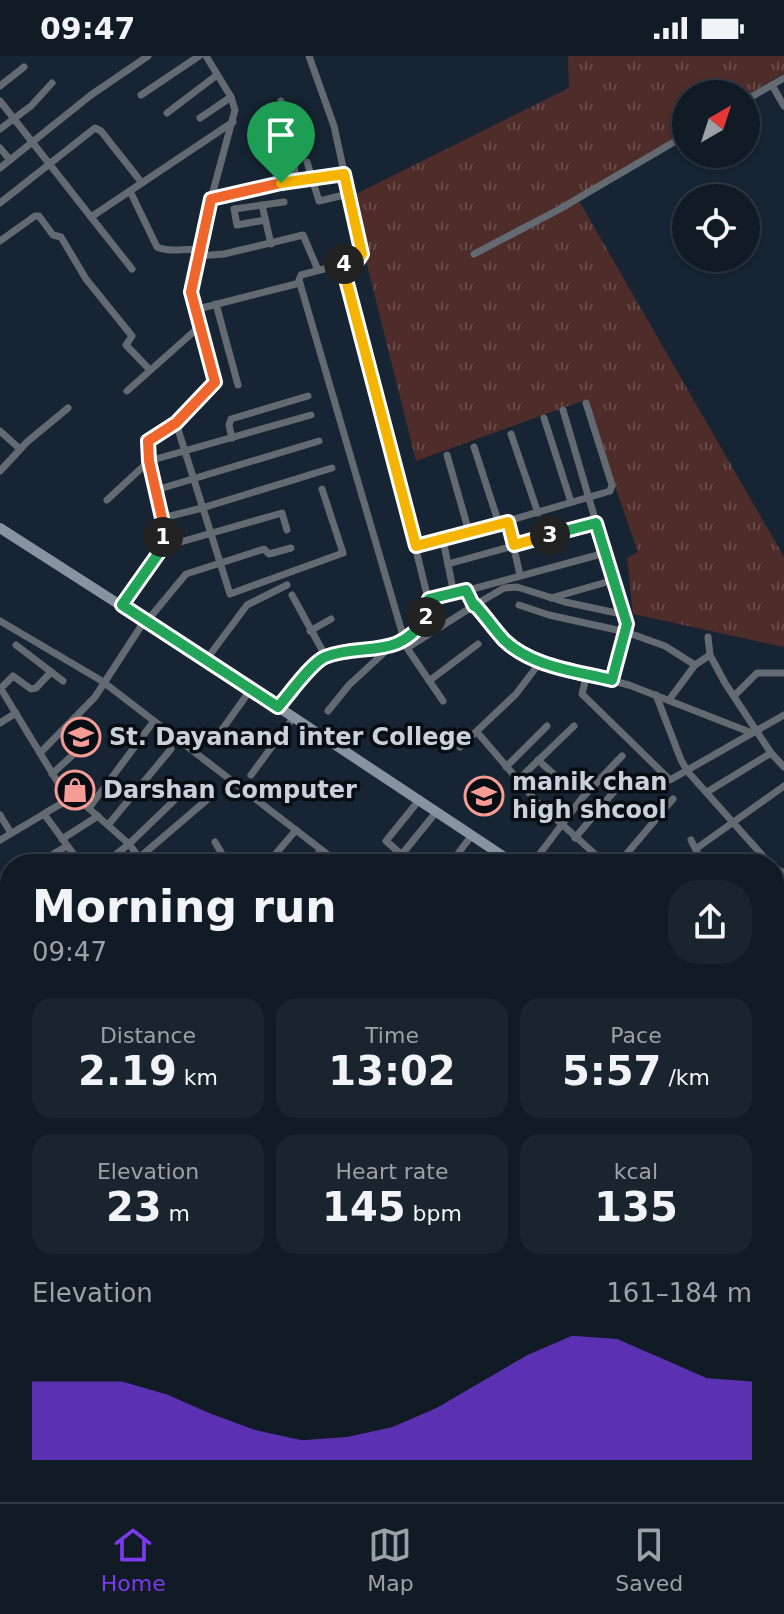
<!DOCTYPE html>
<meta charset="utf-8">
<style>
:root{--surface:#101b26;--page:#19242e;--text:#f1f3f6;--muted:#9ca1a7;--line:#303943;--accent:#7c3aed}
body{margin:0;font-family:"DejaVu Sans",sans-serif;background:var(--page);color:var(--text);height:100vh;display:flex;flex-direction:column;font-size:30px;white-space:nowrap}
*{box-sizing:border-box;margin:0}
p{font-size:26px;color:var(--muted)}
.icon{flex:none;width:44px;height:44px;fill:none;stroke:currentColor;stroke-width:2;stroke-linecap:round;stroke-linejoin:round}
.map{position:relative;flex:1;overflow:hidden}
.panel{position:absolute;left:0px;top:798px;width:784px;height:648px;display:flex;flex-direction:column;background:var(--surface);border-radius:32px 32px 0 0;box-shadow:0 2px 6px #0004,0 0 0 2px var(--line)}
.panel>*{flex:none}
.needle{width:52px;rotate:39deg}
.tools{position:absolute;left:672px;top:24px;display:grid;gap:16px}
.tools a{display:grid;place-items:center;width:88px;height:88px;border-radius:50%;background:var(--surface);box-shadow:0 2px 6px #0004,0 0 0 2px var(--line);font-size:40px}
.pin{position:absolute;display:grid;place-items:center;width:68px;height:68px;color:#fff;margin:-82px -34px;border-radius:50% 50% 50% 0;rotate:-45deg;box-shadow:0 0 8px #0007}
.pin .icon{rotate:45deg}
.km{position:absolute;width:40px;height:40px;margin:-20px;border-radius:50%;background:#222;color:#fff;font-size:22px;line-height:40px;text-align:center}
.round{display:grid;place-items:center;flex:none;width:84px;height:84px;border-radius:32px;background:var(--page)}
.head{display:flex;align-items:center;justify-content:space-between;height:136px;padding:0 32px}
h1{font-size:44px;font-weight:800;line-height:60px}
.metrics{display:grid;grid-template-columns:repeat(3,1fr);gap:12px;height:136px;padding:8px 32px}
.metrics div{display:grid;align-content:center;border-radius:20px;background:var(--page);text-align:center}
.metrics b{font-size:40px;font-weight:800}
.metrics small{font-size:22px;font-weight:400}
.metrics p{font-size:22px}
.chart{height:224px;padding:16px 32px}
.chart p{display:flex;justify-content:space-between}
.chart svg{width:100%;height:144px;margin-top:8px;fill:var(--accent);opacity:.7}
.status{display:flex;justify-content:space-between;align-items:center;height:56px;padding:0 40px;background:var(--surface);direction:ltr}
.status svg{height:22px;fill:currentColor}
.tab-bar{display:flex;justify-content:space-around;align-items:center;height:112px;border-top:2px solid var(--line);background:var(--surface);font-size:22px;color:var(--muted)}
.tab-bar a{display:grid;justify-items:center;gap:4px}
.tab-bar .active{color:var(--accent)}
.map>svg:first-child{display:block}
.park{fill:url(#park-tufts)}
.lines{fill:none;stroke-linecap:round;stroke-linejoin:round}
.street{stroke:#636a72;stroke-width:7}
.secondary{stroke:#8793a0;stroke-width:10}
.split-1-casing{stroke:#fff;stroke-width:16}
.split-2-casing{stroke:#fff;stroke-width:16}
.split-3-casing{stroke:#fff;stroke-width:16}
.split-4-casing{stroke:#fff;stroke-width:16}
.split-5-casing{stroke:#fff;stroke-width:16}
.split-1{stroke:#f0652b;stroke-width:10}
.split-2{stroke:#22a559;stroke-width:10}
.split-3{stroke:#22a559;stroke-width:10}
.split-4{stroke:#f5b400;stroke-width:10}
.split-5{stroke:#f5b400;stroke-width:10}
.labels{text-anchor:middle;stroke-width:7;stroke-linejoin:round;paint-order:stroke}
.poi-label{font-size:24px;font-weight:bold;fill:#c9d2dc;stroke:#070d13;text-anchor:start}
</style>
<div class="status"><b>09:47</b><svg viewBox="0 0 49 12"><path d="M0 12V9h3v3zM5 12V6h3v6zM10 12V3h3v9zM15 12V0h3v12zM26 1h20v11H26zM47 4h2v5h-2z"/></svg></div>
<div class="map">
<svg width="784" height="1446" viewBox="0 0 784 1446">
<defs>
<pattern id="park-tufts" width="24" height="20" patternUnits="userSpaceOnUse" patternTransform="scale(2)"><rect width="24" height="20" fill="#4e2c2a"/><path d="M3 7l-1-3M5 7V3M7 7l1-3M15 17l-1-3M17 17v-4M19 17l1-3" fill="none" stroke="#664a48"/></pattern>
</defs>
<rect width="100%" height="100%" fill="#162433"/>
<polygon class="park" points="568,0 784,0 784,17 746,40 746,38 686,38 686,77 578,143 784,501 784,591 633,558 627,502 638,496 585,344 416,405 350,141 569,32"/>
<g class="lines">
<g class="street">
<polyline points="206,0 231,41 235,54 204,169 191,236 215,326 212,333 176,367 151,381 146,389 162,462 163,491 282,457 287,474"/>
<polyline points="309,0 334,70 362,198 358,204 301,219 299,224 404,583"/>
<polyline points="772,29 784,50"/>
<polyline points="0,30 24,11"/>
<polyline points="141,39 199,0"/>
<polyline points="746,44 784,22"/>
<polyline points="0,45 91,161"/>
<polyline points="281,45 293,99 296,126"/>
<polyline points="167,57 217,19"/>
<polyline points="200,62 231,41"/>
<polyline points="0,73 31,50 52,27"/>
<polyline points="0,92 10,104"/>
<polyline points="307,106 319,145 348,138"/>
<polyline points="0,112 91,39 148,0"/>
<path d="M130,135l27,56c12,6 28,1 42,3"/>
<polyline points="211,143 268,129 344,118"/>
<polyline points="0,147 95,72 101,75 142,127"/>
<polyline points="262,149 271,188"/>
<polyline points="265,164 237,169 234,153 284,146"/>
<polyline points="0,185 35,160 39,160 53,179 61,181 86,223 132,280 126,289 150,314"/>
<polyline points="474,198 558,154 686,79"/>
<polyline points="197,200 224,198 303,179 318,214"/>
<polyline points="132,213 91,161 233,66"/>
<polyline points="216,248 238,329"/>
<polyline points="194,254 300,227"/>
<polyline points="127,335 199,271"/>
<polyline points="544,362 571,446"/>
<polyline points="176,367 230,538 343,497 322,433"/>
<polyline points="0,375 20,393"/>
<polyline points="511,378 538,457"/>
<polyline points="232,382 229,369 231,363 308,340"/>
<polyline points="474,391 499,468"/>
<polyline points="447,399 469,476"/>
<polyline points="0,415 27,386 68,352"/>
<polyline points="156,434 319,385"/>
<polyline points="107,444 149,405 311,359"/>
<polyline points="162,462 202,452 332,412"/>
<polyline points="508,466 520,519"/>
<polyline points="443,484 454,538 605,497 563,354"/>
<polyline points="416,490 443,484 610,435 612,429 586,347"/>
<polyline points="605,497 626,559 626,576 665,590 695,609"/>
<polyline points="448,508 596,467"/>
<polyline points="292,539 326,601"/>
<polyline points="551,542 614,524"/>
<polyline points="429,543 454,538"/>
<polyline points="122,549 163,491"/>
<polyline points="475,549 504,532 517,531 565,546 626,559"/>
<polyline points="519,549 549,559 626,576 612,624"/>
<polyline points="0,565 102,625 340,808"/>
<polyline points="147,565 186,518 264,493 269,498 291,492"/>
<polyline points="310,575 331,563"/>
<polyline points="708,581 710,599 725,627 771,697 784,711"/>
<polyline points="16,589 63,625"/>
<polyline points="206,604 247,549 287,529"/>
<polyline points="587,617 582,638 670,724 784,659"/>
<polyline points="429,625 478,588"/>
<polyline points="0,633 13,620 31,633 36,632 51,616"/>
<polyline points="1,633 68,743"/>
<polyline points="656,639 681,704 688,716 770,808"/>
<polyline points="735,639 757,617 784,617"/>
<polyline points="669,644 695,609 710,599"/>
<polyline points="443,645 407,592 475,549 505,585 524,598 557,611 629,629 752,677"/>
<polyline points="278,651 322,603 389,591 404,583 420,570 430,551 378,339 342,208"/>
<polyline points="328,655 349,629 388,593"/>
<polyline points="0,667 16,657"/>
<polyline points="477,676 536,745 606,808"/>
<polyline points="214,685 251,633"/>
<polyline points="460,691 516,638 541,605"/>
<polyline points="40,697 95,641 145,564"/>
<polyline points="538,704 569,732"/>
<polyline points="506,711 547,670"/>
<polyline points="52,718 89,684"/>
<polyline points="251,719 293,662"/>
<polyline points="518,724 574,670"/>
<polyline points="707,736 771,697"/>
<polyline points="76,741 129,788 144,808"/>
<polyline points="89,752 154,665"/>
<path d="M44,758c15,-10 31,-16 44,-27"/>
<polyline points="0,759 11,777"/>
<polyline points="108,769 171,693"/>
<polyline points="575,782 627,720"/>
<polyline points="62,783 98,760"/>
<polyline points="0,784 44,758 81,808"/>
<polyline points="691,784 703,808"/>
<polyline points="215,786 228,808"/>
<polyline points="697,792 784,730"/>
<polyline points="401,798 386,785 420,743"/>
<polyline points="140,801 209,742"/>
<polyline points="36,808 67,790"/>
<polyline points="104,808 129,788 189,730"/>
<polyline points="267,808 296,774"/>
<polyline points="310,808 321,794"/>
<polyline points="394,808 437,755"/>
<polyline points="450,808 472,779"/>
<polyline points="532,808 582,742 622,700"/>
<polyline points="618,808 673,743"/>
<polyline points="774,811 784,817"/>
<polyline points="0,829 10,823"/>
<polyline points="0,855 10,871"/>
<polyline points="774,860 784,854"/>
<polyline points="0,904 10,898"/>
<polyline points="774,943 784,963"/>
<polyline points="0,976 10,992"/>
<polyline points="774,991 784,978"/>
<polyline points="774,1011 784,1025"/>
<polyline points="0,1039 10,1027"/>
<polyline points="774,1094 784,1094"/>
<polyline points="0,1129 10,1118"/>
<polyline points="774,1270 783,1282"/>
<polyline points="0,1359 10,1372"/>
<polyline points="774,1386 784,1377"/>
<polyline points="34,1436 41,1446"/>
<polyline points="97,1436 104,1446"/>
<polyline points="549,1436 554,1446"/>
<polyline points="606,1436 607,1446"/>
<polyline points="656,1436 658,1446"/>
<polyline points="1,1438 15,1436"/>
<polyline points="142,1446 153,1436"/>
<polyline points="511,1446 540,1436"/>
<polyline points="701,1446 711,1436"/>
</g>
<g class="secondary">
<polyline points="0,472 251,633 515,808"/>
<polyline points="774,1123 784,1140"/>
<polyline points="0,1191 10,1199"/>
<polyline points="774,1284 784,1280"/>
<polyline points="0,1286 10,1300"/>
<polyline points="0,1305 10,1319"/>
<polyline points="412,1446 426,1436"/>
</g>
</g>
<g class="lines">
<defs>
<polyline id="split-1" points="163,481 162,462 149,405 148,385 176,367 215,326 191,236 211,143 281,127"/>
<path id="split-2" d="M163,481v10l-41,58 156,102c11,-12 33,-44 47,-50 37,-15 74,4 101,-40"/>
<path id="split-3" d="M426,561l4,-10 -1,-8 37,-9 8,16 1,-1c10,11 19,24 29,35 28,27 72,31 108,40l15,-56 -31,-101 -46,12"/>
<polyline id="split-4" points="344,208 342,208 416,490 508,466 514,489 550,479"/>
<polyline id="split-5" points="281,127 344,118 362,198 358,204 344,208"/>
</defs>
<use href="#split-1" class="split-1-casing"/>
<use href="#split-2" class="split-2-casing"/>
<use href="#split-3" class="split-3-casing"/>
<use href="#split-4" class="split-4-casing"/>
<use href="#split-5" class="split-5-casing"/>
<use href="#split-1" class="split-1"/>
<use href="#split-2" class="split-2"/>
<use href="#split-3" class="split-3"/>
<use href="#split-4" class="split-4"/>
<use href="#split-5" class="split-5"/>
</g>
<defs>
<symbol id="university-ring" viewBox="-11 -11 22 22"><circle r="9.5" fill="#070d13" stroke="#f59c94" stroke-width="1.5"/><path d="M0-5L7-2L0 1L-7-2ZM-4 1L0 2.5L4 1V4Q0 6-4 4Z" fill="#f59c94"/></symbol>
<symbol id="shop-ring" viewBox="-11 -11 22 22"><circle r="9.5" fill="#070d13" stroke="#f59c94" stroke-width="1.5"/><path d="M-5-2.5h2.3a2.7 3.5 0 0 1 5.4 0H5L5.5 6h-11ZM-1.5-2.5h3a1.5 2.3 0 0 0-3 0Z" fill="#f59c94"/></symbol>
<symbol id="school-ring" viewBox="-11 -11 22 22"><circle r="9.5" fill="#070d13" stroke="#f59c94" stroke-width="1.5"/><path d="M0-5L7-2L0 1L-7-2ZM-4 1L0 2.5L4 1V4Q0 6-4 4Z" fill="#f59c94"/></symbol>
</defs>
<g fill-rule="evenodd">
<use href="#university-ring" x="59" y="659" width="44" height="44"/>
<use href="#shop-ring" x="53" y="712" width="44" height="44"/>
<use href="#school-ring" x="462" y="718" width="44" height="44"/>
</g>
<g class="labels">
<g class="poi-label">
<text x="109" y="689">St. Dayanand inter College</text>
<text x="512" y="734">manik chan<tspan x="512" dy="28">high shcool</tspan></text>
<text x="103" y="742">Darshan Computer</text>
</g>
</g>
</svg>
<div class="tools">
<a><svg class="needle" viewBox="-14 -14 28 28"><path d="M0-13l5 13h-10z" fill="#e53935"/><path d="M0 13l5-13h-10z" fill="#9ca1a7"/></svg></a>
<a><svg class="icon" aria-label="locate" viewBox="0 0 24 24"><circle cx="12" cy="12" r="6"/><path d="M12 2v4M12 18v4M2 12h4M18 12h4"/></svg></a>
</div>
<div class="pin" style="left:281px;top:127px;background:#1e9e55"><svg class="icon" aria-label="arrive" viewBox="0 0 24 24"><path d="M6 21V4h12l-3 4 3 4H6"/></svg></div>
<b class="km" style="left:163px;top:481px">1</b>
<b class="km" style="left:426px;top:561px">2</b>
<b class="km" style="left:550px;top:479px">3</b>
<b class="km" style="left:344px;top:208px">4</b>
<section class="panel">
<div class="head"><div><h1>Morning run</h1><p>09:47</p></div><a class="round"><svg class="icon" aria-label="share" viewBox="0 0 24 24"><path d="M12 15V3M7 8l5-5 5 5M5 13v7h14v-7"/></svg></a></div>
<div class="metrics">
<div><p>Distance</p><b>2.19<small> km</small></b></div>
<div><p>Time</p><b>13:02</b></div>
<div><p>Pace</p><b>5:57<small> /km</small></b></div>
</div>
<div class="metrics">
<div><p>Elevation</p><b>23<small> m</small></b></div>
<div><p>Heart rate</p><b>145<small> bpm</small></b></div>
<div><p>kcal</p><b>135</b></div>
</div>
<div class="chart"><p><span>Elevation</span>161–184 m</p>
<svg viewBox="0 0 160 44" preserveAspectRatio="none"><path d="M0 44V20L10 20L20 20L30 24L40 30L50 35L60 38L70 37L80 34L90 28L100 20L110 12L120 6L130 7L140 13L150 19L160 20V44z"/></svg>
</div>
</section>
</div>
<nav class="tab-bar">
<a class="active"><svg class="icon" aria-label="home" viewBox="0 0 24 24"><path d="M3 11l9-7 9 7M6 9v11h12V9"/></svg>Home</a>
<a><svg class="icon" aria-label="map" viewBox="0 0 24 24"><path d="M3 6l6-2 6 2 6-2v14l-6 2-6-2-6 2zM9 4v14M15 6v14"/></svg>Map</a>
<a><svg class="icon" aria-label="saved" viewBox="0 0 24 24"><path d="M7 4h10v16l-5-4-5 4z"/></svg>Saved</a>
</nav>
